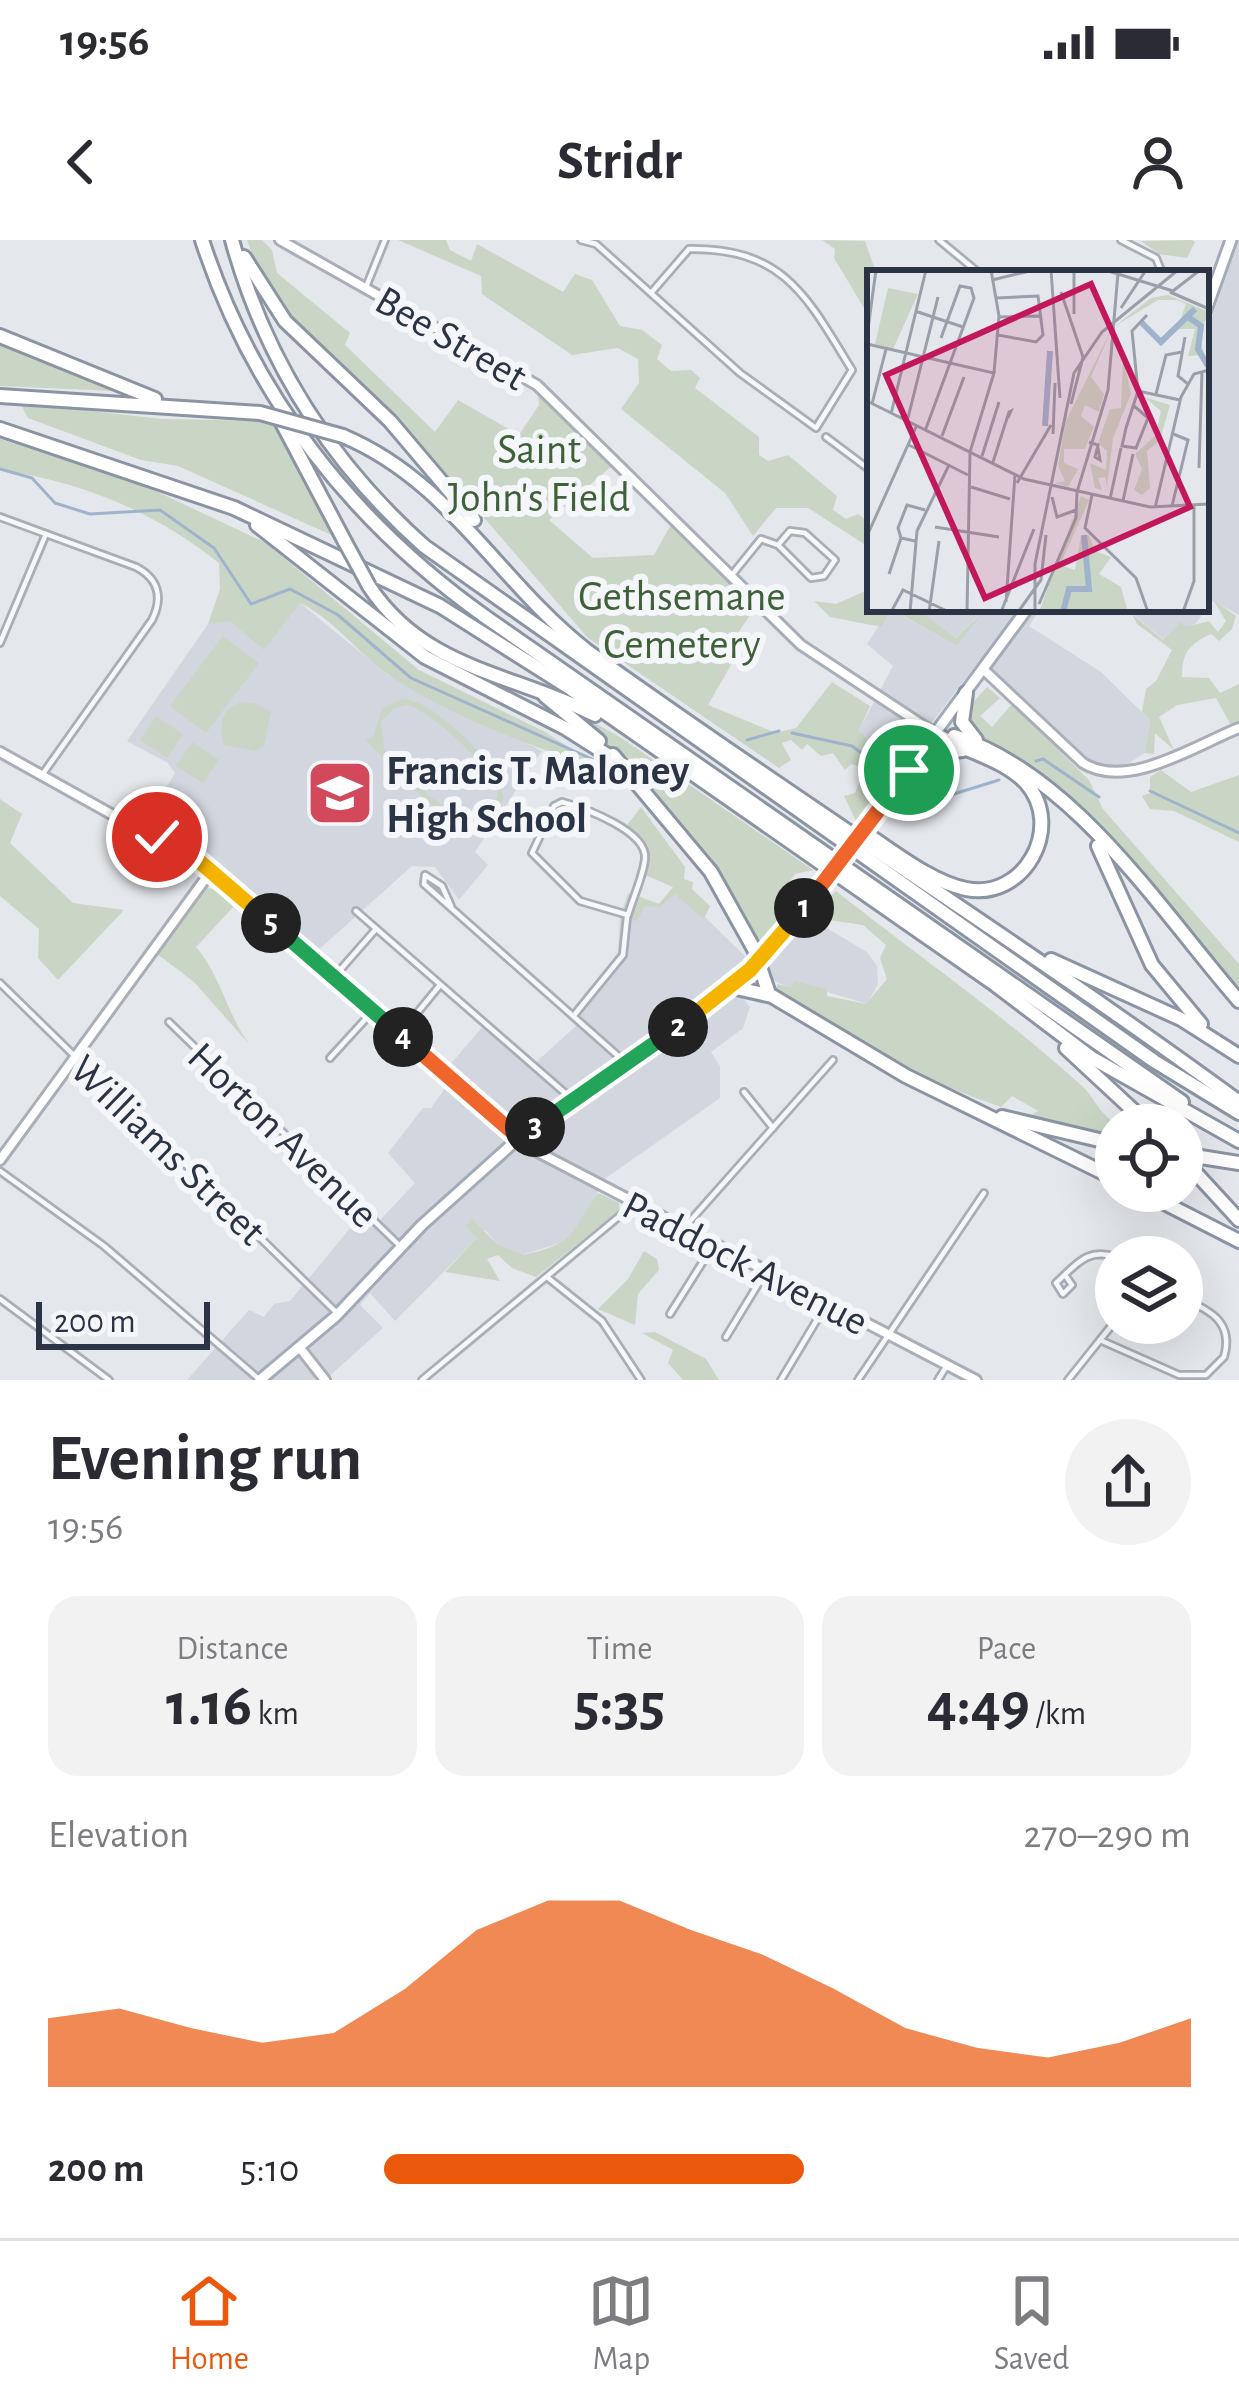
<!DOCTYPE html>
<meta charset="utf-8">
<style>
:root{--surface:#fff;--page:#f2f2f3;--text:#2b2b33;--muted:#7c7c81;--line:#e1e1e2;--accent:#ea580c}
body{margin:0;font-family:"Alegreya Sans",sans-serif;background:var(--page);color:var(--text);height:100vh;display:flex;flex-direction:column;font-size:45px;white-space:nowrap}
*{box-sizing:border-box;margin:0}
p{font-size:39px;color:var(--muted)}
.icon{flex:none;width:66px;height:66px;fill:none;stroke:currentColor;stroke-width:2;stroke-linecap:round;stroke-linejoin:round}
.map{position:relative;height:1140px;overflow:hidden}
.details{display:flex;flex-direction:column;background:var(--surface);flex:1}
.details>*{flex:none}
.fabs{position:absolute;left:1095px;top:864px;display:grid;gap:24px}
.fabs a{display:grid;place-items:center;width:108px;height:108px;border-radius:50%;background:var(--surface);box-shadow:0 12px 48px #0002;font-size:60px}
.scale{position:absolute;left:36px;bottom:30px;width:174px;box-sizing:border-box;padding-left:12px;border:6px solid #2b3445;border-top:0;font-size:33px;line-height:42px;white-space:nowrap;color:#2b3445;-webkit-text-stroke:9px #f4f6f9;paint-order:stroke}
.pin{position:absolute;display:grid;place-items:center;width:102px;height:102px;color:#fff;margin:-51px;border:6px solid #fff;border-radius:50%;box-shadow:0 3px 12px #0007}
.km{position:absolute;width:60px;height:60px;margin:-30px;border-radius:50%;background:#222;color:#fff;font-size:33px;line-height:60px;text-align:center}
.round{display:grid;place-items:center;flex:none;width:126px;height:126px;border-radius:63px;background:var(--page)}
.head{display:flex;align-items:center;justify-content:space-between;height:204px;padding:0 48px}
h1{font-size:66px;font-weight:700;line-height:90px}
.figures{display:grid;grid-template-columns:repeat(3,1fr);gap:18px;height:204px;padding:12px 48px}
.figures div{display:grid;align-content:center;border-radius:30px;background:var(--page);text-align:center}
.figures b{font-size:60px;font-weight:700}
.figures small{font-size:33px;font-weight:400}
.figures p{font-size:33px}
.chart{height:336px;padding:24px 48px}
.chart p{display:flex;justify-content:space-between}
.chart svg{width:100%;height:216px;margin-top:12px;fill:var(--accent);opacity:.7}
ul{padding:0 48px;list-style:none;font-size:39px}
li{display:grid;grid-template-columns:192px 144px 1fr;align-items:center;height:90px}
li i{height:30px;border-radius:15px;background:var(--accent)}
.status{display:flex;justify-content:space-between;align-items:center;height:84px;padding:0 60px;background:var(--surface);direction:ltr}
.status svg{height:33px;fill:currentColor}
header{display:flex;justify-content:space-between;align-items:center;height:156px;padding:0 48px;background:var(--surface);font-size:54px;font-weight:700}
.menu{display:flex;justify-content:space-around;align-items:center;height:168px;border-top:3px solid var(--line);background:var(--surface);font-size:33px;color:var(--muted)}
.menu a{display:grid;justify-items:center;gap:6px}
.menu .selected{color:var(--accent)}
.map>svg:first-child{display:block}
.built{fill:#d2d6de}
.green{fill:#c9d6c5;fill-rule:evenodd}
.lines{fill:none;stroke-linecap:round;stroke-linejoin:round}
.stream{stroke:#9fb4cc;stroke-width:3}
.street-casing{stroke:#a9aeb7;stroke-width:10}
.secondary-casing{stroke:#a9aeb7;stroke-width:14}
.primary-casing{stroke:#a3abb8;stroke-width:15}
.highway-casing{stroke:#8b94a3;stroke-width:18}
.street{stroke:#f7f8fa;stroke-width:4.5}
.secondary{stroke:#fff;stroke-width:8}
.primary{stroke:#fff;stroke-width:9}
.highway{stroke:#fff;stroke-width:12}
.primary-bridge-casing{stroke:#a3abb8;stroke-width:15;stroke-linecap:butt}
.highway-bridge-casing{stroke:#8b94a3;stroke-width:18;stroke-linecap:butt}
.primary-bridge{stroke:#fff;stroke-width:9}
.highway-bridge{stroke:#fff;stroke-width:12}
.split-1-casing{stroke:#fff;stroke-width:24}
.split-2-casing{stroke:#fff;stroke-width:24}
.split-3-casing{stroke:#fff;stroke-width:24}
.split-4-casing{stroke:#fff;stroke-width:24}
.split-5-casing{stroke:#fff;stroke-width:24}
.split-6-casing{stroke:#fff;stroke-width:24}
.split-1{stroke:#f0652b;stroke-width:15}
.split-2{stroke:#f5b400;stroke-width:15}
.split-3{stroke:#22a559;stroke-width:15}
.split-4{stroke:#f0652b;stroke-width:15}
.split-5{stroke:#22a559;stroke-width:15}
.split-6{stroke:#f5b400;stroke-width:15}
.labels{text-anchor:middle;stroke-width:12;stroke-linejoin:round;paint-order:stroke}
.street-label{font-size:42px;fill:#2b3445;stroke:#f4f6f9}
.park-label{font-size:42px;fill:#3f6138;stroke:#f4f6f9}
.poi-label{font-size:42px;font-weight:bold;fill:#2b3445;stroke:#f4f6f9;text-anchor:start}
.inset-river{fill:none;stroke:#9fb4cc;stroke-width:6}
.inset-road{fill:none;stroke:#9a9fa9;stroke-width:3}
.view{fill:#c2185b;fill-opacity:0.15;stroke:#c2185b;stroke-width:6}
.inset-edge{fill:none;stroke:#2b3445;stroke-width:6}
</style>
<div class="status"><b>19:56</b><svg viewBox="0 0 49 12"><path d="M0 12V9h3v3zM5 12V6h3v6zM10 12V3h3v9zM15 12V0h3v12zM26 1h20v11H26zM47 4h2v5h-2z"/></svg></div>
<header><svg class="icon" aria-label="back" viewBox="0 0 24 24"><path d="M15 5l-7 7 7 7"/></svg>Stridr<svg class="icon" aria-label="person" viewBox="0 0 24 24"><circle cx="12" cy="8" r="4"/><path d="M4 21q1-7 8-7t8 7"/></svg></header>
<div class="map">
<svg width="1239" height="1140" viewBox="0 0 1239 1140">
<rect width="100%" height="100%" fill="#e4e7ec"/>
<g class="built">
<polygon points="1239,0 1239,375 1213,361 1195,384 1164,400 1127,369 1206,369 1206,94"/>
<polygon points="300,363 388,435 542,511 475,612 488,625 459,660 435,627 412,626 315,713 206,619 145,583 175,533 168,523 127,501 208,384"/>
<polygon points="890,369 957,406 980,374 956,398 917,369 1040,369 1029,386 1101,432 1150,480 1145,513 1123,527 1091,522 979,421 897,528 859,490 893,426 867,404"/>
<polygon points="674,647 748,719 756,737 814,669 830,690 867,712 877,726 878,744 867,764 818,749 792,749 764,736 743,758 750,767 743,788 711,812 720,826 720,858 603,940 581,988 566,1001 522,1015 497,1004 485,990 395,1081 370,1053 360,1065 383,1088 325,1140 187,1140 249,1070 264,1077 274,1064 290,1061 361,975 379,981 415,943 388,913 423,868 431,868 448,844 449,826 483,786 533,825 576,786 575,766 618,713 620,677 628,653 659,664"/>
</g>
<g class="green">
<polygon points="247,0 262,0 272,10 277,33 350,93 345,105 435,192 458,160 519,195 539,165 538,153 613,225 549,280 593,318 654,315 672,283 755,367 722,418 731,425 708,465 776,493 796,488 832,442 870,466 859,490 897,528 856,581 844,556 855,553 865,528 851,524 845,530 833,513 821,516 807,504 802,510 791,500 782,503 791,520 779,528 588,398 390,169 289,78 262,40"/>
<polygon points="398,0 446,0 450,10 471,21 477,4 563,52 575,34 592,40 620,86 642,90 662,105 657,119 671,131 691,130 700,138 695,148 759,197 759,215 768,221 788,215 837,256 833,270 846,279 858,274 870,283 870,308 808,268 776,268 753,296 725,253 621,169 639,143 638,119 618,108 572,115 482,54 481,36"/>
<polygon points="822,0 865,1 876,33 870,33 870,78 834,18 835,9"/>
<polygon points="1141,1 1192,0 1195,2 1187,18 1159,14"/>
<polygon points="0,100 115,151 0,146"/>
<polygon points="20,163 162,179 276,181 338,298 178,226 141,220 28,178"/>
<path d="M0,199l145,47 121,57 153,127 126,62 60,38c-69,-21 -159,-55 -219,-97 -28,-20 -55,-56 -86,-70l-36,47 -34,-29 -22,3 12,-35 -1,-26c-64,-51 -138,-82 -219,-93z"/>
<polygon points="870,349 870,369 890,369 882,387 830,377 814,361 836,364"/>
<path d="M1213,360l23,16 -4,13 -13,12 -8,-7c-22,10 -29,19 -29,43l27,1 11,15 19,-9v38l-8,3 -15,-27 -39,7 -18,12 15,33 -19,-17 -1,21 -9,-1 5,-33 -8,-8 4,-23 10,-8 16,-31 -35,-26 -5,-10 31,26 18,-18 5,5 23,-6 9,11 8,-11z"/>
<polygon points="891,369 917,369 956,398 982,373 957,406"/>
<polygon points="223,396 259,423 206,493 170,466"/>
<polygon points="987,447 1000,458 980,476 992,487 1012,464 1089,540 1103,569 1239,724 1239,752 1048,537 971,491 966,470"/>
<path d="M403,459c30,1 103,69 100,101 -28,71 -110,-34 -138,-60l8,-3 9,-28zM408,465c25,7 88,66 90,91l-11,18c-35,18 -80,-42 -103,-66l-3,-27 14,-13z"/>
<path d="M254,463l17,9 -7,34 -8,5 -32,-6c-7,-26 1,-46 30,-42z"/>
<polygon points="571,470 620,497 813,630 795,634 783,651 792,666 759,705 695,604 626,523"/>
<polygon points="156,476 183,494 167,518 140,500"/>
<polygon points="192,502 219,520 203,543 176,526"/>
<polygon points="1161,530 1191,552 1239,535 1239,602 1174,571 1150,569 1142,556 1150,553 1150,537"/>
<polygon points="0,559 22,574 10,603 73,663 124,670 58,740 38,718 39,689 0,656"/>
<path d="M641,567l44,60 -1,12 9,3 -1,7 18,17 -6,13 -29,-25 -15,13 -15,-1 -8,15 -5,-1 5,-24 22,8 14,-17 -28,-12c9,-25 3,-34 -18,-50z"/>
<path d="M207,648l15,3 15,12 -41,44c24,27 31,67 53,97l-55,-62 -38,-29z"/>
<path d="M836,651c82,65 169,125 246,195 14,13 19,32 38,39l-4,14 -89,-22 11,-6 -26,-15 -11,11c-80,-27 -156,-70 -227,-115l4,-8 14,4 2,-7 33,8v7l39,8 21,-25 -7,-21 6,-13 -23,-20 -42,-6 -5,-9z"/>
<path d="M598,953l21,10v8l-83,66 -24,-9 -14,-13 -11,4 13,22 -55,-9 32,-34 -11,-12 6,-7 25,25 26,11c55,-12 47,-23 75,-62z"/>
<polygon points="644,1011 657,1019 659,1030 638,1054 635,1085 598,1069 628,1039"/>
<polygon points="655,1092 706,1119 719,1140 683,1140 668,1123 673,1110 642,1093"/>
</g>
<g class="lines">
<g class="stream">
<polyline points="0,229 32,238 55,263 90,274 160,270 214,308 251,364 290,349 338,375 411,438 601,523"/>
<polyline points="792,493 852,506 887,532"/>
<polyline points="747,500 779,491"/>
<polyline points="1036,521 1043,519 1099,557"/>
<polyline points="634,525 680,551"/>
<polyline points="1150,551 1239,593"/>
<polyline points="906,557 941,558 999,540"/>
</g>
<defs>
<g id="street">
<path d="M581,0l15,4 144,129 76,55 36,-58c-45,-73 -67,-122 -163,-121l-38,44"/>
<polyline points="939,0 979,33"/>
<polyline points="1121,0 1156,18 1162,33"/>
<polyline points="366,47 385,0"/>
<polyline points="826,197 870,230"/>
<path d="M0,277l136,50c23,12 27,31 16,53l-110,155"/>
<polyline points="731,336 761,299 778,305 811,338 824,336 835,320 805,293 790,291 778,305"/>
<polyline points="0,403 46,294"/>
<path d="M562,562c22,6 86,29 83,57 -2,18 -12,38 -17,56l-48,-14 -48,-48 22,-47z"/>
<polyline points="451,666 442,646 425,635 424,644 626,823"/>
<polyline points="356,671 573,860"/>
<polyline points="334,737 376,689"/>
<polyline points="0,743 338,1074"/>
<polyline points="575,774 623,715 627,677"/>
<polyline points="169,782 400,1006"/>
<polyline points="400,794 440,745"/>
<polyline points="330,818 373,771"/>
<polyline points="744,852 773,888"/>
<polyline points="0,931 104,1006 260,1140"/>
<polyline points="683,989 833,820"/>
<path d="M1065,1035l7,10 -9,9 -7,-11c20,-18 31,-36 60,-26"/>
<polyline points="547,1037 602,1081 641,1140"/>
<polyline points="0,1059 109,1140"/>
<polyline points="670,1074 714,1004"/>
<path d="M1116,1080l-16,20 79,35h27l18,-18c10,-35 -14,-47 -42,-59"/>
<polyline points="726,1097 766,1031"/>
<polyline points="422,1140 634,964"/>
<polyline points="781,1140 827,1063"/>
<polyline points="858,1140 984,953"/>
<polyline points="938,1140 946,1127"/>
<polyline points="1068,1140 1100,1100"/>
</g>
<g id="secondary">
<polyline points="280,0 537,145 801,405 936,494"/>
<path d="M983,429l100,94c44,28 113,-18 156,-35"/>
<polyline points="0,512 199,623 530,908 976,1140"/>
<polyline points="0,920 211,631"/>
<polyline points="300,1108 325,1140"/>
</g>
<g id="primary">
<polyline points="1206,70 1231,0"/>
<polyline points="868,584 1027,369"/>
<polyline points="260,1140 336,1076 422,985 511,905 744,736 820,647"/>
</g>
<g id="highway">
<path d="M202,0c51,157 151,283 285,378l695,484"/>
<path d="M232,0c33,120 99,223 192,306l730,515 85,52"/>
<polyline points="244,17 285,81 390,181 474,280"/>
<polyline points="0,96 155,159"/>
<polyline points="0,156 260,173"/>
<polyline points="281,181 345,302"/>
<polyline points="0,189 234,268 440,366 571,449 993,743 1092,818 1239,901"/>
<path d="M343,196c107,45 155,145 243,214 215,155 439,295 653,452"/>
<polyline points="257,285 425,417 565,488 617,521"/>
<path d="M369,346c55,84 144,87 226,129"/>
<polyline points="966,453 962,482 976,500"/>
<polyline points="545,456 599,501"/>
<path d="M954,496c120,38 205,173 285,265"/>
<polyline points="613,515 711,632 754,709 768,751"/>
<polyline points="909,530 943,512 963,510"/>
<path d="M868,595c29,19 64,47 98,54 58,12 99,-62 60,-106 -24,-25 -61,-31 -90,-49"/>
<polyline points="1098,606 1152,725 1201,784"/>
<polyline points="1051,720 1181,779 1239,816"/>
<polyline points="732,747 772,756 906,836 1116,939"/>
<polyline points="1066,808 1149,885"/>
<polyline points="1002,877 1116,904"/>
<polyline points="1182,914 1239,923"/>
<polyline points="1182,918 1239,980"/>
<polyline points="1141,951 1239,1001"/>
</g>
</defs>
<use href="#street" class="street-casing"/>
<use href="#secondary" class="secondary-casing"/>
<use href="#primary" class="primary-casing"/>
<use href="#highway" class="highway-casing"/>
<use href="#street" class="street"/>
<use href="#secondary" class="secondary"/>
<use href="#primary" class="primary"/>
<use href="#highway" class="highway"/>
<defs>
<polyline id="primary-bridge" points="820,647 868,584"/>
<g id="highway-bridge">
<polyline points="260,173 343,196"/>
<polyline points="345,302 369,346"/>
</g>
</defs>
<use href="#primary-bridge" class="primary-bridge-casing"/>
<use href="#highway-bridge" class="highway-bridge-casing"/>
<use href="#primary-bridge" class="primary-bridge"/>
<use href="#highway-bridge" class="highway-bridge"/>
</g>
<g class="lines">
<defs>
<polyline id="split-1" points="804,668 909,530"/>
<polyline id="split-2" points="678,787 750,730 804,668"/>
<polyline id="split-3" points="535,887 678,787"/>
<polyline id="split-4" points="403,797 519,898 535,887"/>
<polyline id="split-5" points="271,683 403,797"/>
<polyline id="split-6" points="157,597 200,622 271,683"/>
</defs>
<use href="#split-1" class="split-1-casing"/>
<use href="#split-2" class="split-2-casing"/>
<use href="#split-3" class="split-3-casing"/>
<use href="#split-4" class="split-4-casing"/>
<use href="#split-5" class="split-5-casing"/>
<use href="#split-6" class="split-6-casing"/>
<use href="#split-1" class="split-1"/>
<use href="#split-2" class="split-2"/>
<use href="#split-3" class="split-3"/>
<use href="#split-4" class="split-4"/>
<use href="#split-5" class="split-5"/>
<use href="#split-6" class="split-6"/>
</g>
<defs>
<symbol id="school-square" viewBox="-11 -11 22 22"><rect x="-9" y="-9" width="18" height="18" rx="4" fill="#d1495b" stroke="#f4f6f9"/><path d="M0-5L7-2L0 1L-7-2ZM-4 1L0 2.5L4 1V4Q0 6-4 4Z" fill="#fff"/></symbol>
</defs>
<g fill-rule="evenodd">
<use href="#school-square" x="302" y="515" width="76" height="76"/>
</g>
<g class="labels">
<g class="street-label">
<text transform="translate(452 97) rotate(30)" y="15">Bee Street</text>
<text transform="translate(284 894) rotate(44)" y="15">Horton Avenue</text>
<text transform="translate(169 909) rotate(44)" y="15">Williams Street</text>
<text transform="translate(746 1022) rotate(27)" y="15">Paddock Avenue</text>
</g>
<g class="park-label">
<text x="539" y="223">Saint<tspan x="539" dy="48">John's Field</tspan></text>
<text x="682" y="370">Gethsemane<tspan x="682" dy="48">Cemetery</tspan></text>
</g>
<g class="poi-label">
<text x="386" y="544">Francis T. Maloney<tspan x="386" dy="48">High School</tspan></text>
</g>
</g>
<g transform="translate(867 30)">
<rect width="342" height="342" fill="#e4e7ec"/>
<path d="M21,18l30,6 -25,55 -18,-5zM301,25l41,17 -10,22 5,21 -16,1 7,-27h-18l9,-25 -9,-4h-19l-43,26 36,-28zM246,56l-22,51 13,17 -5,18 -14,-7 -4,11 13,11 -6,14 -3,8h-21v14l14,6 -10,18 -13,-4 10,-2 -7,-15 8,-45zM256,86l8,38 -18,44 -6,50 -2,-11 -7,1 4,12 -7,-2 -5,-25 16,7 1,-19 -9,-8 12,-34 11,-1zM277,127l26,8 -10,35 -13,11 3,37 -8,7 -8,-5 8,-21 -7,-15 21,-19 5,-24zM214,226l8,4 -29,65 15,5 6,-34 8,-1 6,16 16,6 -12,17 22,13 7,25h-89z" fill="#c9d6c5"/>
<path class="inset-river" d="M321,47l13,9 -3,23 10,17M274,52l20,20 34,-33M178,156l5,-75M196,342l6,-23h20l-5,-54"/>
<path class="inset-road" d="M124,0l8,46 -5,57M184,0l9,128M207,0v44M238,0l68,21 27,-21M125,10l42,-10M194,22l22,65 -12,47M303,22l39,17M129,28l42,-2 5,39 -7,7 -38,-7M254,38l25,-38M48,41l48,16M132,47l43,-1M0,66l9,-66M318,67l-7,39 10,8M0,74l127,29 -24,79 -3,160M271,121l42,9M289,124l10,-39 16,-3M0,131l157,78 126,28 59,-3M5,134l14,-55M266,135l15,13 -12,30 -14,-2 4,-18 12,-37 -6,-60 15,-16M24,144l35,-144M40,152l31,-125M58,161l49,-133 -3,-10 -11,-2 -19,52M304,163l17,7 -16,66M186,164l2,-51M75,166l22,-59M222,172l9,3 -3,12 5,3 -2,-12M40,174l61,31M115,186l17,-54M126,192l16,-50 2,-1 -3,7M332,198l3,-97M150,213l34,-58M104,217l39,12M210,222l31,-102 10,-117M225,225l-7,33 51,50 12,34M185,227l5,20 19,-7M243,229l11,-51M256,231l10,-47M288,238l26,-111 13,-23 15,-4M68,257l64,10M0,266l49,-109M48,271l-14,-3 -3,-10 9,-23 18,5M22,304l12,-36M139,332l9,-127M172,334l37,-86 1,-26M24,342l12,-22 46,22M43,342l7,-81 32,-66M62,342l10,-71M134,342l33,-83M151,342l23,-32 5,-45M168,342v-48l39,-191 28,-41 76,-62M316,342l11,-31v-76"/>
<path class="view" d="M224,14l99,223 -205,91 -99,-223z"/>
<rect width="342" height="342" class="inset-edge"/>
</g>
</svg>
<div class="fabs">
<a><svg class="icon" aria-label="locate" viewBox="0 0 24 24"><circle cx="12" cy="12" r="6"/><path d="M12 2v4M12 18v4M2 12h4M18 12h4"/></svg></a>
<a><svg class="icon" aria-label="layers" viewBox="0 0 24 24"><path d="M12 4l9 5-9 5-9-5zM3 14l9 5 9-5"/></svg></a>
</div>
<div class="scale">200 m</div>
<div class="pin" style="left:909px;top:530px;background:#1e9e55"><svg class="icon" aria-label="arrive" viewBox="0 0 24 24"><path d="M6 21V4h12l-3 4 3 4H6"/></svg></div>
<div class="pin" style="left:157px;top:597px;background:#d93025"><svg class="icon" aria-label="check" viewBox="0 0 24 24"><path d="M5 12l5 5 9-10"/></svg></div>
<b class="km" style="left:804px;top:668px">1</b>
<b class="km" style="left:678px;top:787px">2</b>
<b class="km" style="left:535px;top:887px">3</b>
<b class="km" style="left:403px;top:797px">4</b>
<b class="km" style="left:271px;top:683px">5</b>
</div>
<section class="details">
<div class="head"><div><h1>Evening run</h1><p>19:56</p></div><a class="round"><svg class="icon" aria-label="share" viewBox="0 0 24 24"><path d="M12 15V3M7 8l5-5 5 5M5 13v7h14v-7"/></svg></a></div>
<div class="figures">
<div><p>Distance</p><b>1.16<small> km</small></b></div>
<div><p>Time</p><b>5:35</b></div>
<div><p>Pace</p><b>4:49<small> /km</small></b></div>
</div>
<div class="chart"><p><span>Elevation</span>270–290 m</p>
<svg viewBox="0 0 160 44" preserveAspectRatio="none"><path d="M0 44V30L10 28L20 32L30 35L40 33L50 24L60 12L70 6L80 6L90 12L100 17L110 24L120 32L130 36L140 38L150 35L160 30V44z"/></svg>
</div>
<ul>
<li><b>200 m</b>5:10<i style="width:52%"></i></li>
</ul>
</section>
<nav class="menu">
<a class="selected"><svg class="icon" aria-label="home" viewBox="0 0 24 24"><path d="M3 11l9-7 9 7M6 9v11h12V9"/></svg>Home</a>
<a><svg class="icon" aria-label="map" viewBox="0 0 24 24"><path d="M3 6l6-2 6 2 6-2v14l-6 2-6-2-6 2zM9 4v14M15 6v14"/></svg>Map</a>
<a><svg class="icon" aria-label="saved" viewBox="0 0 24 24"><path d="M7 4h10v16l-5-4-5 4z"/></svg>Saved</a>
</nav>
